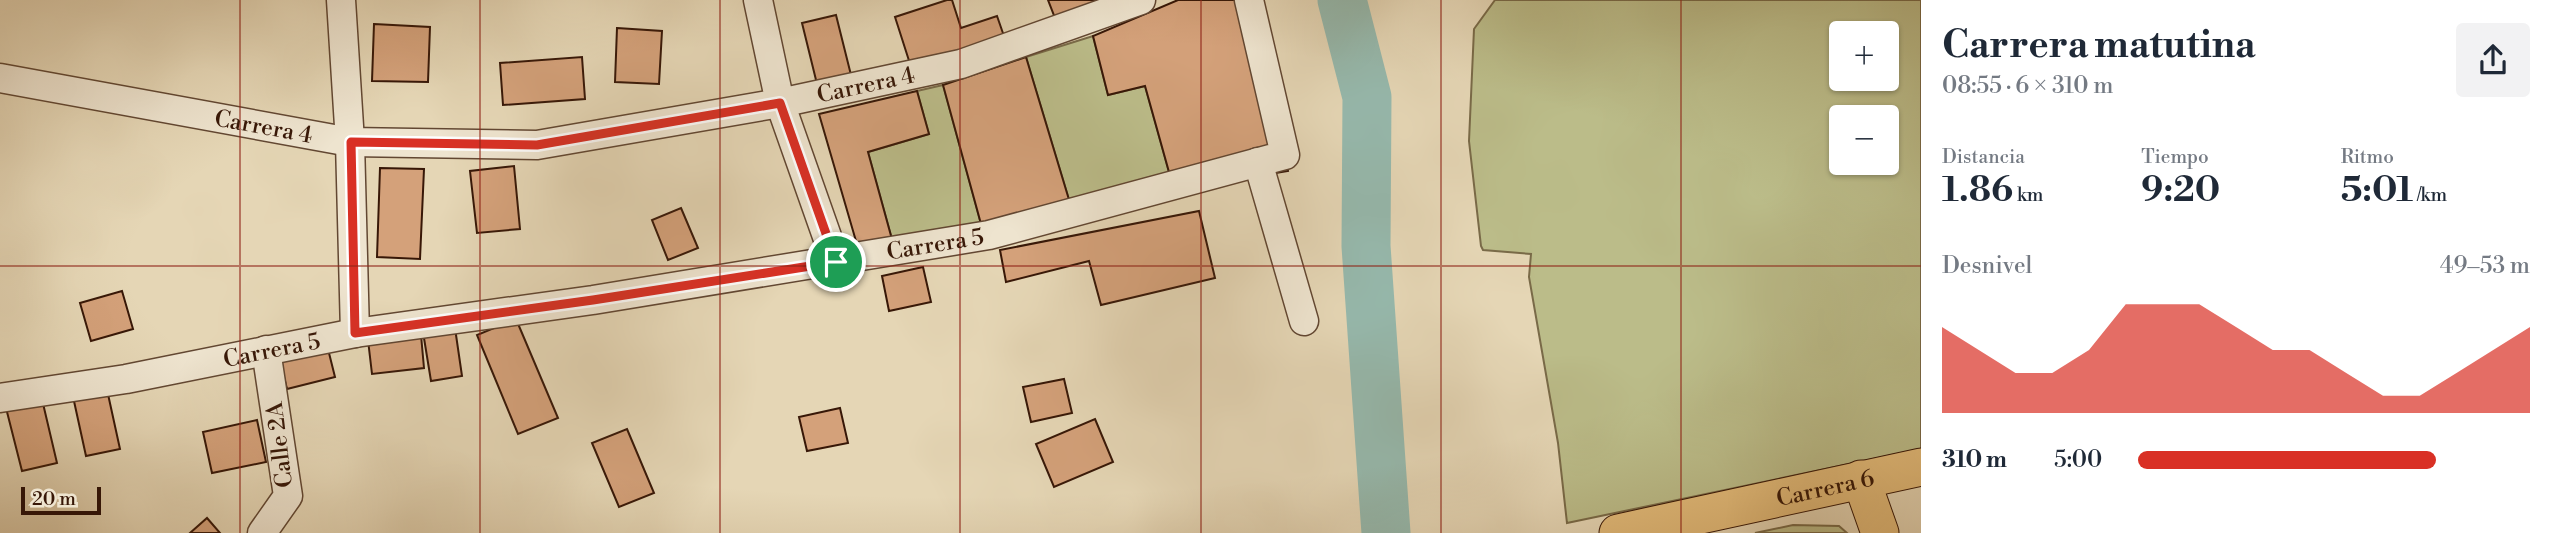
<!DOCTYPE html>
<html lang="es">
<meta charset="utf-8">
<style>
:root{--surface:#fff;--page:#f2f2f3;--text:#1f2937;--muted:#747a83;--accent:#d93025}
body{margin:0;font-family:"Libre Bodoni",serif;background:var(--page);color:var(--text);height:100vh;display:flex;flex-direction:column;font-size:26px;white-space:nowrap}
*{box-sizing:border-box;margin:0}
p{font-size:23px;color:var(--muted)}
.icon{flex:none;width:38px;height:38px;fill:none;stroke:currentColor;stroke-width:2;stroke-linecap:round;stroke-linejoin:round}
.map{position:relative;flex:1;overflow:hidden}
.drawer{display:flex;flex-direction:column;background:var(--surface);width:630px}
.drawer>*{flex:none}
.fabs{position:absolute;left:1829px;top:21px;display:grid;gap:14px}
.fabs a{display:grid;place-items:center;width:70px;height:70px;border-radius:7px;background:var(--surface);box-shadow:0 2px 5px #0004;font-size:35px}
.scale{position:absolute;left:21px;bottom:18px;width:80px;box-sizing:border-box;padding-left:7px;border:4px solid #371707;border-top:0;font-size:19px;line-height:24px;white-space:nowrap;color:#371707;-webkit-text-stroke:5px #eee4cf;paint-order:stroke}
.pin{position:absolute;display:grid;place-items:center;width:60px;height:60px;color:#fff;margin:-30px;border:4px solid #fff;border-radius:50%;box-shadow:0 2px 7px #0007}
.round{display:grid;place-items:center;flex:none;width:74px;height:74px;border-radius:7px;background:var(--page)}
.head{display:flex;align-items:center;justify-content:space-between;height:119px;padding:0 21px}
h1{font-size:38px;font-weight:800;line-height:52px}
.metrics{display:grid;grid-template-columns:repeat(3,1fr);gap:10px;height:119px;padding:7px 21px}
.metrics div{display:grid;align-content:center}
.metrics b{font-size:35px;font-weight:800}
.metrics small{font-size:19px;font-weight:400}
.metrics p{font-size:19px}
.chart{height:196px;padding:14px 21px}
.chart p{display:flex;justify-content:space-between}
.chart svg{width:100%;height:126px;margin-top:7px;fill:var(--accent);opacity:.7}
ul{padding:0 21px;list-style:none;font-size:23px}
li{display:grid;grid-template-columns:112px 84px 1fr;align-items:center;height:52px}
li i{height:18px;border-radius:9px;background:var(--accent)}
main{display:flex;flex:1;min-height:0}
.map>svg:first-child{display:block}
.green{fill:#bbbc89;stroke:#796a48;stroke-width:2;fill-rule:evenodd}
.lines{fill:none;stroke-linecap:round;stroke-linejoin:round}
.river{stroke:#96b9ad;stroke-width:49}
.building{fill:#d4a17a;stroke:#371707;stroke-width:2}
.minor-casing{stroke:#624732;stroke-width:31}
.major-casing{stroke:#371707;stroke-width:39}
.minor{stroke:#eee4cf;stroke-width:28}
.major{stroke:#e2bb7a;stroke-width:37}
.route-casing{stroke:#fff;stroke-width:14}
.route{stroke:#d93025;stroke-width:9}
.grid{fill:none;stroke:#8f2418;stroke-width:2;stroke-opacity:0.55}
.labels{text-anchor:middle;stroke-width:5;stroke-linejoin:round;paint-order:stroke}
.street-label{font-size:23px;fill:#371707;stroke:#eee4cf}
</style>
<main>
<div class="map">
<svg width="1921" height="533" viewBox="0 0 1921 533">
<rect width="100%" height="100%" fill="#e5d6b5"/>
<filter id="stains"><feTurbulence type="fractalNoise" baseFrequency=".00286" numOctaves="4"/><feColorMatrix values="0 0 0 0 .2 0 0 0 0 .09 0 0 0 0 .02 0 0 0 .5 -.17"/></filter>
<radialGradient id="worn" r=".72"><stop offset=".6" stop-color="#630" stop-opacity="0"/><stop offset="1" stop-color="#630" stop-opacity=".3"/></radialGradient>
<g class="green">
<path d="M1495,0h426v449l-354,74 -9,-80 -29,-166 2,-23 -48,-4 -2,-4 -12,-105 5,-112zM1841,33h45v46h-45zM1841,117h45v46h-45z"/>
<polygon points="1093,36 1108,95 1145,86 1174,190 1070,203 1026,57"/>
<polygon points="943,85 981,224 893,243 868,152 929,134 917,91"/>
<polygon points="1793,525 1839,526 1847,533 1755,533"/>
</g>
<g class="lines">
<polyline class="river" points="1342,0 1367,97 1366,246 1386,533"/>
</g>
<g class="building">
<polygon points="947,0 952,0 961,28 997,16 1005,39 912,70 895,17"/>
<polygon points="1048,0 1104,0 1055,18"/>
<polygon points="1178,0 1259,0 1288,171 1174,190 1145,86 1108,95 1093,36"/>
<polygon points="836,15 851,75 817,84 802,23"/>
<polygon points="374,24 430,27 428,82 372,81"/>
<polygon points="617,28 662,31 659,84 615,82"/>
<polygon points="582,57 585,99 503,105 500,63"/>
<polygon points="1026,57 1070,203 981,224 943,85"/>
<polygon points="917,91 929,134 868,152 893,243 858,248 819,114"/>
<polygon points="514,166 520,229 477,233 470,171"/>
<polygon points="380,168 424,169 420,259 377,257"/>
<polygon points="681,208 698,248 668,260 652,220"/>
<polygon points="1199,211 1215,278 1101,305 1089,261 1006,282 1000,250"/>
<polygon points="923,267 931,302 889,311 882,276"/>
<polygon points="122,291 133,329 91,341 80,303"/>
<polygon points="516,319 558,418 518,434 477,335"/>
<polygon points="455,328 462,376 431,381 423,332"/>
<polygon points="421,335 424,368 372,374 368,340"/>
<polygon points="327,345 335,377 287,389 279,357"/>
<polygon points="1064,379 1072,413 1031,422 1023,387"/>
<polygon points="106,385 120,449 86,456 72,392"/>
<polygon points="41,395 57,463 22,471 5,404"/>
<polygon points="840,408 848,443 807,451 799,417"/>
<polygon points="1095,419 1113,462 1054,487 1036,444"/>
<polygon points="257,420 266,462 212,473 203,432"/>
<polygon points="627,429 654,493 619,507 592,443"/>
<polygon points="207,518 220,533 190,533"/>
</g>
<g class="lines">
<defs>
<g id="minor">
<polyline points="341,0 350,142 355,333"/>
<polyline points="758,0 780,103 836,262"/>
<path id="s1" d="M0,78l350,64 187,3 243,-42 181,-39 180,-64"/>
<polyline points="1258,162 1304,321"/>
<path id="s2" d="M0,398l126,-19 229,-46 238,-33 396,-65 296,-80 -36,-155"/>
<polyline points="262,533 288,496 266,350"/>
</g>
<g id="major">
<polyline points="1861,479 1880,533"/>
<path id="s3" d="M1618,533l303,-66"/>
</g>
</defs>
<use href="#minor" class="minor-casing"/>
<use href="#major" class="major-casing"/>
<use href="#minor" class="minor"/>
<use href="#major" class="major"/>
</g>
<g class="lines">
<defs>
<polygon id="route" points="780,103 836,262 593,300 355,333 351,142 537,145"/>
</defs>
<use href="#route" class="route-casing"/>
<use href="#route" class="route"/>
</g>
<path class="grid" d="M240,0v533M480,0v533M720,0v533M960,0v533M1201,0v533M1441,0v533M1681,0v533M0,266h1921"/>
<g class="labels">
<g class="street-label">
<text dy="8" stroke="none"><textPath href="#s1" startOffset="877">Carrera 4</textPath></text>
<text dy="8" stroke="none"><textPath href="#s1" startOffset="268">Carrera 4</textPath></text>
<text dy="8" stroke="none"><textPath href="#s2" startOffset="948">Carrera 5</textPath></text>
<text dy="8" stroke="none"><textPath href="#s2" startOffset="276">Carrera 5</textPath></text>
<text transform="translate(279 445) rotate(-97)" y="8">Calle 2A</text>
<text dy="8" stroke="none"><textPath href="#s3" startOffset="212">Carrera 6</textPath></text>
</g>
</g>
<rect width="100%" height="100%" filter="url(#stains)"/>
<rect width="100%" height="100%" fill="url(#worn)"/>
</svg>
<div class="fabs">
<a>+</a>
<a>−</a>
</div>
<div class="scale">20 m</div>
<div class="pin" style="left:836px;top:262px;background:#1e9e55"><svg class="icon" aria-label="arrive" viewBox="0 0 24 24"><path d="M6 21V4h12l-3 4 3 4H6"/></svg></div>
</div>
<section class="drawer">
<div class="head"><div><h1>Carrera matutina</h1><p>08:55 · 6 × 310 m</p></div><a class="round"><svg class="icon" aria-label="share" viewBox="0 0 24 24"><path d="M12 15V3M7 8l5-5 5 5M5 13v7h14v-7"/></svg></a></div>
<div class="metrics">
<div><p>Distancia</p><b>1.86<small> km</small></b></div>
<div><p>Tiempo</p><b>9:20</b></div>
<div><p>Ritmo</p><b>5:01<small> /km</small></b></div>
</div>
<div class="chart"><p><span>Desnivel</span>49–53 m</p>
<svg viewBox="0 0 160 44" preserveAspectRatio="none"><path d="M0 44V14L10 22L20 30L30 30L40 22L50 6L60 6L70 6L80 14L90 22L100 22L110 30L120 38L130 38L140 30L150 22L160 14V44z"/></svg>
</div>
<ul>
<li><b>310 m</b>5:00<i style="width:76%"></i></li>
</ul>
</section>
</main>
